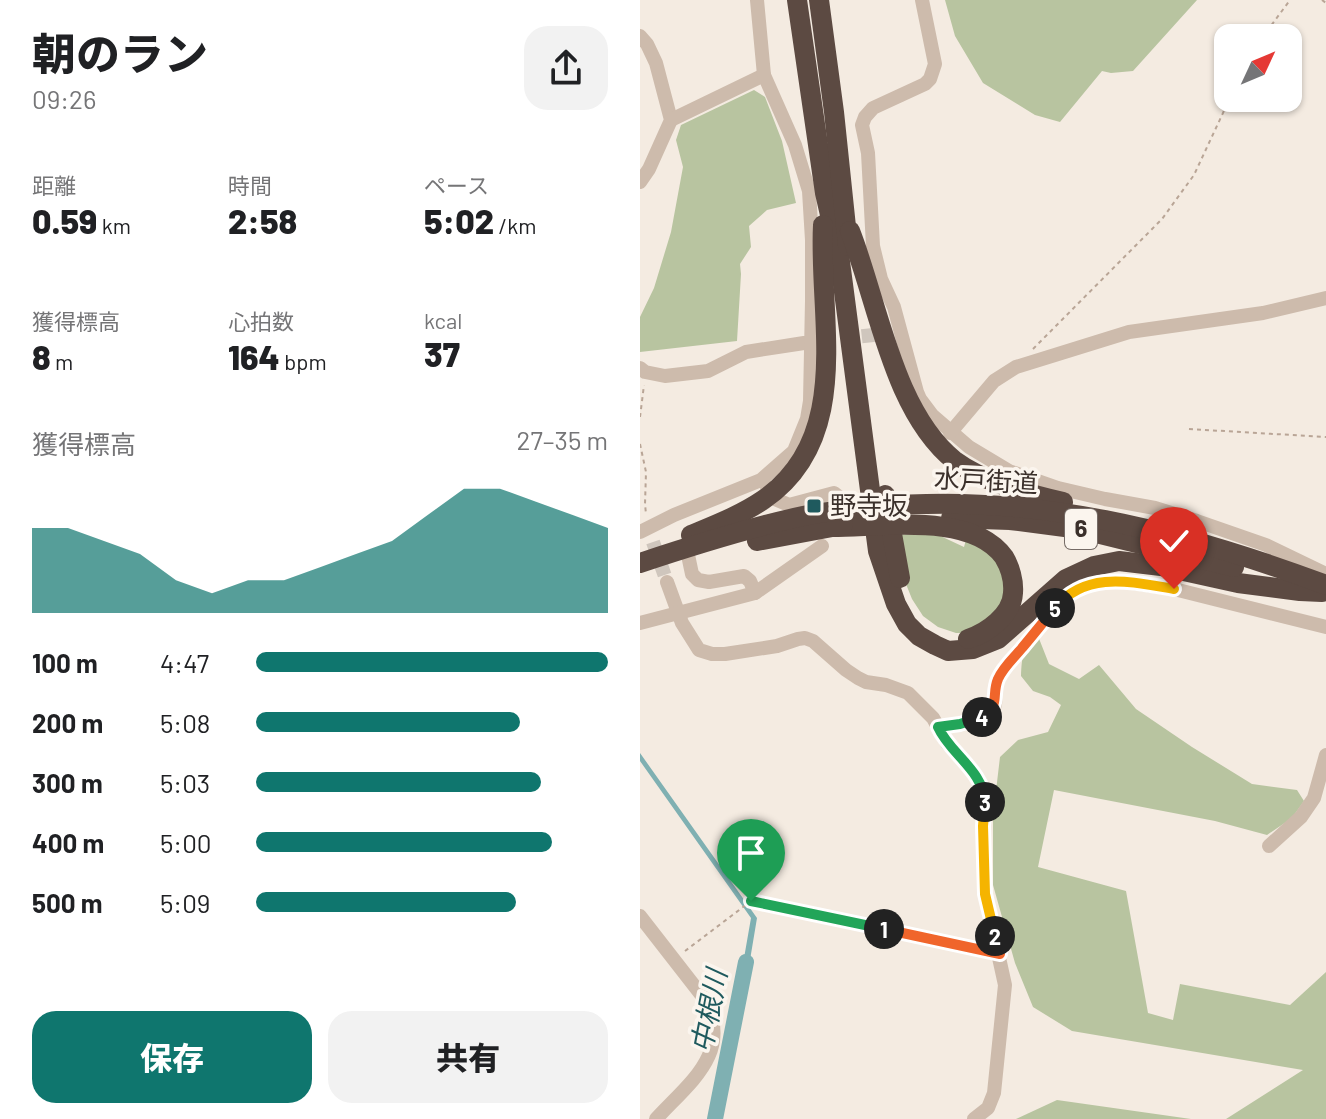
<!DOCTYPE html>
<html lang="ja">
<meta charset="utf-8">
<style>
:root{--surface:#fff;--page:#f2f2f2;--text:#202124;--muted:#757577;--accent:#0f766e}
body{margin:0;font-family:Barlow,"Noto Sans JP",sans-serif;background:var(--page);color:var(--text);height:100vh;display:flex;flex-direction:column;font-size:30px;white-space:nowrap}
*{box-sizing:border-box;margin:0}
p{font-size:26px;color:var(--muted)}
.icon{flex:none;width:44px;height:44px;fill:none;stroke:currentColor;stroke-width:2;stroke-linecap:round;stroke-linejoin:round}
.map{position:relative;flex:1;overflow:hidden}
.details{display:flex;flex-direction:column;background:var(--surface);width:640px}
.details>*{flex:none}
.needle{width:52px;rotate:46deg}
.tools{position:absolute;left:574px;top:24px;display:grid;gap:16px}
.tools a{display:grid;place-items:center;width:88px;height:88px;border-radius:16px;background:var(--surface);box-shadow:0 2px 6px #0004;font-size:40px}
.pin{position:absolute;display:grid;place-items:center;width:68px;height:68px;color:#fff;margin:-82px -34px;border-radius:50% 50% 50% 0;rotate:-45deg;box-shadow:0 0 8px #0007}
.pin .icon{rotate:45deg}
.km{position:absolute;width:40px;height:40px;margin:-20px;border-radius:50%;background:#222;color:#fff;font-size:22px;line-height:40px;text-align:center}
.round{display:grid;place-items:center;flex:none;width:84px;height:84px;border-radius:24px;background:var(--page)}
.summary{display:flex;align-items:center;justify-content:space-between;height:136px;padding:0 32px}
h1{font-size:44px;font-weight:800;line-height:60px}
.metrics{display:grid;grid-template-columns:repeat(3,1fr);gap:12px;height:136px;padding:8px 32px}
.metrics div{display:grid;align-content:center}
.metrics b{font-size:34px;font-weight:800}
.metrics small{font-size:22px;font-weight:400}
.metrics p{font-size:22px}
.chart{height:224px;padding:16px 32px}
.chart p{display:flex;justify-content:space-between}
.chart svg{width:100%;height:144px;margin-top:8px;fill:var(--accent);opacity:.7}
.primary-button{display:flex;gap:16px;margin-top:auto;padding:16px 32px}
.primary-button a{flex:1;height:92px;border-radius:24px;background:var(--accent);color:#fff;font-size:32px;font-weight:800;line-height:92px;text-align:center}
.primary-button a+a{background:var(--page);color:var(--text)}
ul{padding:0 32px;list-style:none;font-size:26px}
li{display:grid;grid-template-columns:128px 96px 1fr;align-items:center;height:60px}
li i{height:20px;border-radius:10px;background:var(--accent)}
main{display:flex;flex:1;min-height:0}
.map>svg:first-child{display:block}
.green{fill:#b8c4a0}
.water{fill:#7fb0b2}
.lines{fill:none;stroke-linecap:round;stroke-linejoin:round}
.river{stroke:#7fb0b2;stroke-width:16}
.minor-tunnel{stroke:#cfc6bd;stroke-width:14;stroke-dasharray:14 7;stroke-linecap:butt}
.path{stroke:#b9a596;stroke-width:2;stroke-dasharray:4 4;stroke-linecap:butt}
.minor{stroke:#cdbbac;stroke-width:14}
.highway{stroke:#5c4a42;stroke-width:20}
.split-1-casing{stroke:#fff;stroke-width:16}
.split-2-casing{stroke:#fff;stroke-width:16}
.split-3-casing{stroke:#fff;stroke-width:16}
.split-4-casing{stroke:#fff;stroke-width:16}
.split-5-casing{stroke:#fff;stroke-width:16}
.split-6-casing{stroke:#fff;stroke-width:16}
.split-1{stroke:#22a559;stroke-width:10}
.split-2{stroke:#f0652b;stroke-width:10}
.split-3{stroke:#f5b400;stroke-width:10}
.split-4{stroke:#22a559;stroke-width:10}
.split-5{stroke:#f0652b;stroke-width:10}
.split-6{stroke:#f5b400;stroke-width:10}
.poi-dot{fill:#1f5a5e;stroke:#fbf5ee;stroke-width:3}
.labels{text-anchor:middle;stroke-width:7;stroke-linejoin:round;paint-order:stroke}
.shield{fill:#fbf5ee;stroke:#756b66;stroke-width:2}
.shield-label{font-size:24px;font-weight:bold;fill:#3b302b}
.street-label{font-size:26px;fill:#3b302b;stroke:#fbf5ee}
.poi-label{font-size:26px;fill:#3b302b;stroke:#fbf5ee;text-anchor:start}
.water-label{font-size:28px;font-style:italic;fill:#1f5a5e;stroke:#fbf5ee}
</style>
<main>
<section class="details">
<div class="summary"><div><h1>朝のラン</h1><p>09:26</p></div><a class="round"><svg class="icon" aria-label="share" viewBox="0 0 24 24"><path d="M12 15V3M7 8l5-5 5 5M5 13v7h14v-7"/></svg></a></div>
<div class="metrics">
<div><p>距離</p><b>0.59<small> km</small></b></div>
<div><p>時間</p><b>2:58</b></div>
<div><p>ペース</p><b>5:02<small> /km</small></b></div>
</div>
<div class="metrics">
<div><p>獲得標高</p><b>8<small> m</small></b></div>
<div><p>心拍数</p><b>164<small> bpm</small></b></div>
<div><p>kcal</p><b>37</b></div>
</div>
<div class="chart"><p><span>獲得標高</span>27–35 m</p>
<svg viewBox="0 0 160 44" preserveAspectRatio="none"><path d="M0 44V18L10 18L20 22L30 26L40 34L50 38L60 34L70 34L80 30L90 26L100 22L110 14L120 6L130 6L140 10L150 14L160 18V44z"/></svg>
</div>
<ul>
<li><b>100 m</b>4:47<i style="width:100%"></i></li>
<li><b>200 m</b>5:08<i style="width:75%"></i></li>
<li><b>300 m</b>5:03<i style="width:81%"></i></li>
<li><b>400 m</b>5:00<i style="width:84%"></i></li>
<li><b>500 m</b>5:09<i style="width:74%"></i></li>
</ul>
<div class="primary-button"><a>保存</a><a>共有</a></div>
</section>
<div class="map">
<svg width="686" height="1119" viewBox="0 0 686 1119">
<rect width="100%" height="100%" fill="#f4ebe1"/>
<g class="green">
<polygon points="305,0 557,0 493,71 471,73 462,71 420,122 395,115 343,83 315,36"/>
<polygon points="114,90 125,97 142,141 156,203 127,210 109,226 111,247 100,264 101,274 97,341 0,352 0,317 14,288 31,232 43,167 36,140 41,125"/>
<polygon points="294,533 324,547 327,536 359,559 368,590 359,612 326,633 316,633 298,627 283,616 272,599 264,579 257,535"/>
<path d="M398,636l11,28 30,15 20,-14 37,44 56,38 60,37 45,6 7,11 -12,17 -25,17 -52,-14 -161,-31 -16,77 88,24 22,122 25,7 7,-36 110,21 36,-33v147h-100l77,-49 -231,-39 -39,-24 -18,-44 -22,-78v-69l7,-59 18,-17 30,-8 13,-27 -11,-8 -17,-6 -12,-15c1,-20 1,-26 17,-40z"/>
<polygon points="417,1100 551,1119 376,1119"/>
</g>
<polygon class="water" points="0,753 117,918 106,984 100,981 111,918 0,761"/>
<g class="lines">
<polyline class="river" points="75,1119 106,962"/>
<g class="minor-tunnel">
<polyline points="180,341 251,333"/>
<polyline points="13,542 27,582"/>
</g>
<g class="path">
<polyline points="682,0 686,3"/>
<polyline points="622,38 650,0"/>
<polyline points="393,349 522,219 554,175 590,98"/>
<polyline points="0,417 4,385"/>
<polyline points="549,429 686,437"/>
<polyline points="0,444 6,472 5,504 6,514"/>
<polyline points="45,951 111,901 344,950"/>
</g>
<g class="minor">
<polyline points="282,0 295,64 290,79 285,84 233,108 225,117 222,125 228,153 233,246 241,279 254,307 277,392 280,399 292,415 329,447 369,471 418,488 465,499 515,508 557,521 626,545 686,574"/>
<polyline points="0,36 7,44 16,63 31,120 9,169 0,182"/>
<polyline points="31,120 124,75"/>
<polyline points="0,368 5,372 25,376 68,371 106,352 164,343"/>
<polyline points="310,433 354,381 376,367 489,332 623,313 686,298"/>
<polyline points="127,487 135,499 149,505 194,493 199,497 204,510"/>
<polyline points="0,532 34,515 121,480 154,451 167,419 170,401 172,301 172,240 169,191 155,145 124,75 117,0"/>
<polyline points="48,555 52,574 58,580 69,582 104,576 110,581 115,593"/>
<polyline points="27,582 42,623 59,650 72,654 85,654 137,646 158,639 165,638 173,641 206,670 218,678 226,682 246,685 268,693 293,718 307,743 334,773 346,798 343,826 345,894 365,985 354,1093 348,1108 334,1119"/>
<polyline points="0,623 115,593 182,546"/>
<path d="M298,727c14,-2 54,-5 57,-23 1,-4 -1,-8 0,-13 1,-9 5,-16 10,-24l56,-67 19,-12 24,-7h17l53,8 152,38"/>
<polyline points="629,846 661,817 674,798 686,755"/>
<path d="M0,916l63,81c31,55 -12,84 -47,122"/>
</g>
<g class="highway">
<polyline points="157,0 185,193 199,254 238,551 256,604 267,624 279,636 295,645 308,651 333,649 358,639 426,579 454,566 479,561 521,566 598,583 660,591 682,592"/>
<polyline points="179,0 194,112 208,246"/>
<path d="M210,231c28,71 43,181 105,230 28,21 74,33 108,41"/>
<polyline points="245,495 260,578"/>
<polyline points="311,518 370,520 440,529 594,567"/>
<path d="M193,527c49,0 139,-15 171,30 6,10 10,24 9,36 -1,22 -26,40 -45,46"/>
<path d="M51,535c24,-10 50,-20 72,-35 92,-63 55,-182 60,-275"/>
<polyline points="117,541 203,525"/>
<path d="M0,563c54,-18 108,-35 163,-47 24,-5 49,-7 73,-9 155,-15 306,24 450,78"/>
</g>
</g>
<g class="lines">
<defs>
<polyline id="split-1" points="111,901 244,929"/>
<polyline id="split-2" points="244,929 360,954 355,936"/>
<polyline id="split-3" points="345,802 343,826 345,894 355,936"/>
<path id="split-4" d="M342,717l-22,7 -22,3c12,27 45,43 47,75"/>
<path id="split-5" d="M342,717c19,-12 9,-21 16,-38 6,-13 16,-21 24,-31 11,-13 22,-27 33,-40"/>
<path id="split-6" d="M415,608c31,-38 77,-26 119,-19"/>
</defs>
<use href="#split-1" class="split-1-casing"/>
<use href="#split-2" class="split-2-casing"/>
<use href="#split-3" class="split-3-casing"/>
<use href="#split-4" class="split-4-casing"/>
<use href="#split-5" class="split-5-casing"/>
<use href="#split-6" class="split-6-casing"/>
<use href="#split-1" class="split-1"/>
<use href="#split-2" class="split-2"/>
<use href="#split-3" class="split-3"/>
<use href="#split-4" class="split-4"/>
<use href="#split-5" class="split-5"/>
<use href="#split-6" class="split-6"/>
</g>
<rect class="poi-dot" x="166" y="498" width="16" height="16" rx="4"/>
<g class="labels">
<rect class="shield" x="425" y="509" width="32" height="40" rx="6"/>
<g class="shield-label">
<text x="441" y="537">6</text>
</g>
<g class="street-label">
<text transform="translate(346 481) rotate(3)" y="9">水戸街道</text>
</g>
<g class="poi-label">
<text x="190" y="515">野寺坂</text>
</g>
<g class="water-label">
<text transform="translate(69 1011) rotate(-79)" y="10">中根川</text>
</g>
</g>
</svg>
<div class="tools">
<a><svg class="needle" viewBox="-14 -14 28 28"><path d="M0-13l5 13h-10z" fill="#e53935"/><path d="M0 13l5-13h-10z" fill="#757577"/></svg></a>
</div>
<div class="pin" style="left:111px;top:901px;background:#1e9e55"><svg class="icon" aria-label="arrive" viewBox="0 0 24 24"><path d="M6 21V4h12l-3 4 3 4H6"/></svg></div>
<div class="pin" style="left:534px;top:589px;background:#d93025"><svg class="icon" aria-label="check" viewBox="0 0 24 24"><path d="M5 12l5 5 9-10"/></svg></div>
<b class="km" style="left:244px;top:929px">1</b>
<b class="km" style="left:355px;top:936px">2</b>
<b class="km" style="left:345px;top:802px">3</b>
<b class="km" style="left:342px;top:717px">4</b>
<b class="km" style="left:415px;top:608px">5</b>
</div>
</main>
